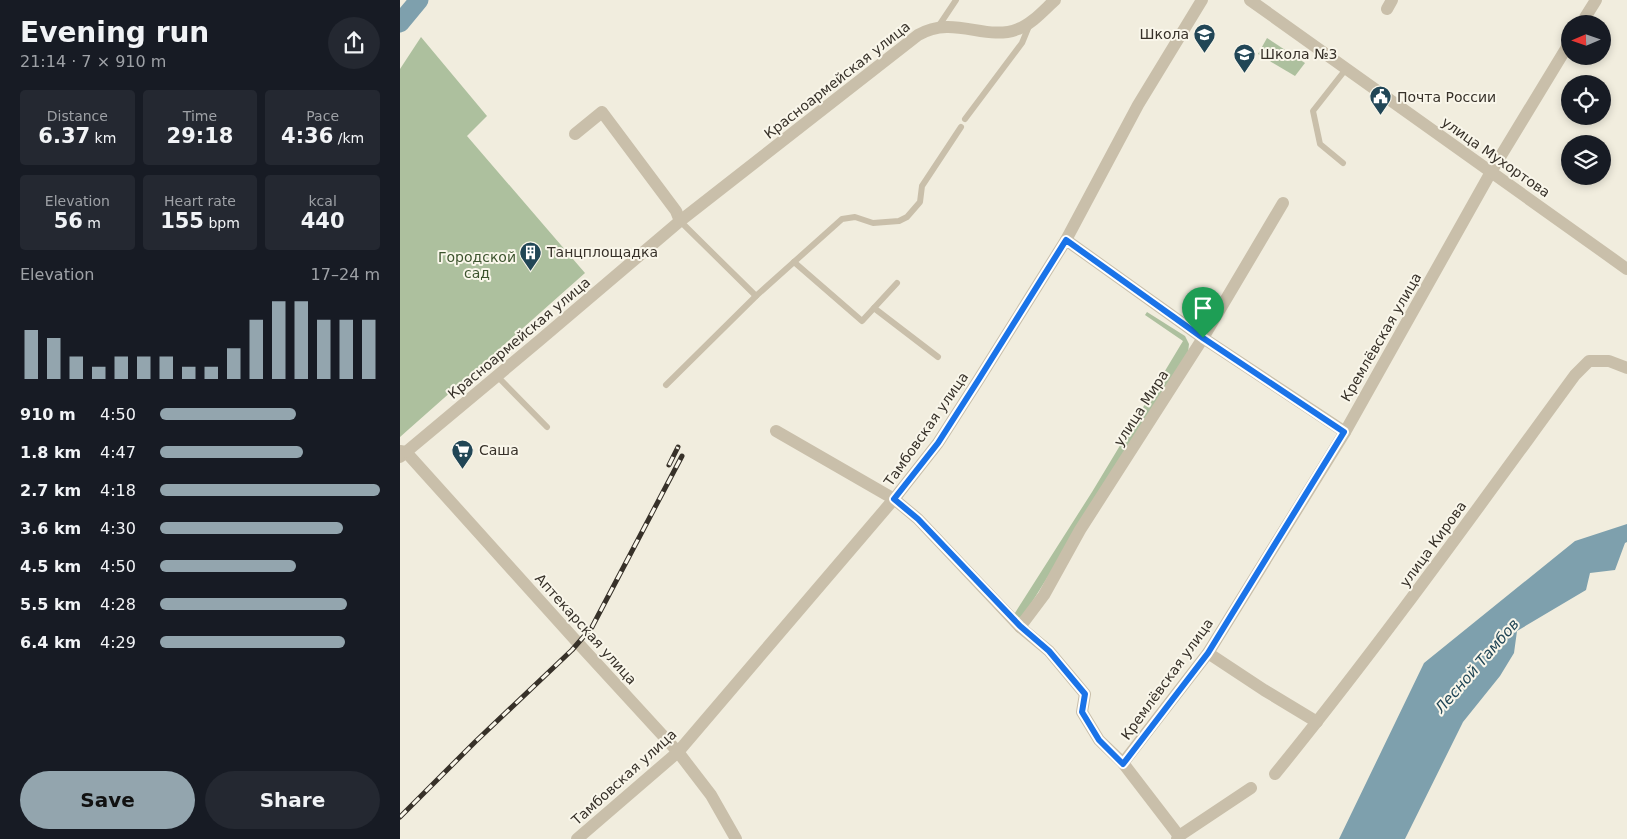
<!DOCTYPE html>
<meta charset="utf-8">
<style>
:root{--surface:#171b24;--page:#242831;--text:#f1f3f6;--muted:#9ea1a6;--accent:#93a5ae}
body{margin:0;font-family:"DejaVu Sans",sans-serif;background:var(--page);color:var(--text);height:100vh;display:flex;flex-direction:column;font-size:19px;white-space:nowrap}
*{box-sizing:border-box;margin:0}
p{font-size:16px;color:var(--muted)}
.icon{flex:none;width:28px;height:28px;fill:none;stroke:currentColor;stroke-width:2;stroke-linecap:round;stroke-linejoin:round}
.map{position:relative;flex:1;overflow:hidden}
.sheet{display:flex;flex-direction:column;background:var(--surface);width:400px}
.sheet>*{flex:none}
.needle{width:32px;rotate:268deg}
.controls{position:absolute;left:1161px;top:15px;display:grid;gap:10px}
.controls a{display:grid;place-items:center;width:50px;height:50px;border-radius:50%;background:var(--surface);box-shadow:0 2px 8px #0003;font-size:25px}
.pin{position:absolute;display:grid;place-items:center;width:42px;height:42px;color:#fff;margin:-51px -21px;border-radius:50% 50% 50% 0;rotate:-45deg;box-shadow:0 0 5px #0007}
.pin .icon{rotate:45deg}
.round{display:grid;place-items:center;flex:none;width:52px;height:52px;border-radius:26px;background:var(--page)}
.summary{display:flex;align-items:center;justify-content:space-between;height:85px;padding:0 20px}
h1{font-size:28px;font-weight:600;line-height:38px}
.stats{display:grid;grid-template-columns:repeat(3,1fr);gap:8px;height:85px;padding:5px 20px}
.stats div{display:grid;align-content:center;border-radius:5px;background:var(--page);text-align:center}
.stats b{font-size:21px;font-weight:600}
.stats small{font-size:14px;font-weight:400}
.stats p{font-size:14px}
.chart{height:140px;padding:10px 20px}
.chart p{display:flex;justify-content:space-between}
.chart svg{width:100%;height:90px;margin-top:5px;stroke:var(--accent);stroke-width:6}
.primary-button{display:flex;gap:10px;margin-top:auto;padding:10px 20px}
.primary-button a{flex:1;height:58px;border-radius:30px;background:var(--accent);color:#111;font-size:20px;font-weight:600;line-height:58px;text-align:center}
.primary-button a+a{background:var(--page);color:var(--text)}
ul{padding:0 20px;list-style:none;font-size:16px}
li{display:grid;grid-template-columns:80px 60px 1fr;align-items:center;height:38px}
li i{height:12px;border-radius:6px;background:var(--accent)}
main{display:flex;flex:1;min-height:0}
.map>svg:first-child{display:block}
.green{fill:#adc09e}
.water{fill:#7ea0ad}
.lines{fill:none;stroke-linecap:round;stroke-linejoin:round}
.river{stroke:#7ea0ad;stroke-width:19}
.service{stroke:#c9bfaa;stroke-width:6}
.minor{stroke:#c9bfaa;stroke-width:12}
.tertiary{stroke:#c9bfaa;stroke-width:12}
.rail-casing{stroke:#373129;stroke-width:5}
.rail{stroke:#f9f6ea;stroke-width:3;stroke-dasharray:9;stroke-linecap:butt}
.route-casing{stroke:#fff;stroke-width:10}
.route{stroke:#1a73e8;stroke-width:6}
.labels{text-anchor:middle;stroke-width:4;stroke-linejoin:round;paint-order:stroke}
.poi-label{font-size:14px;fill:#373129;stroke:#f9f6ea;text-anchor:start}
.street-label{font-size:14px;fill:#373129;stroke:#f9f6ea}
.park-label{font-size:14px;fill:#3d542e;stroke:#f9f6ea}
.water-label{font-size:15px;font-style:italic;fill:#214656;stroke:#f9f6ea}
</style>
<main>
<section class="sheet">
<div class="summary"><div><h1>Evening run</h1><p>21:14 · 7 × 910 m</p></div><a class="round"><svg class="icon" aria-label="share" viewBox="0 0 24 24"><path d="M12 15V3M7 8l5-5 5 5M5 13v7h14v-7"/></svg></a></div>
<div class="stats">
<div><p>Distance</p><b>6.37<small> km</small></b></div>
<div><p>Time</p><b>29:18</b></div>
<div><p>Pace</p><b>4:36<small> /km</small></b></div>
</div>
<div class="stats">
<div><p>Elevation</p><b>56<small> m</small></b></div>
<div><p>Heart rate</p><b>155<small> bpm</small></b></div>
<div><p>kcal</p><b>440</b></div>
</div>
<div class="chart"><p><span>Elevation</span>17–24 m</p>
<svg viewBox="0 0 160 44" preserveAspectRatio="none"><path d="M5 44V20M15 44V24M25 44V33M35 44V38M45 44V33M55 44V33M65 44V33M75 44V38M85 44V38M95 44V29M105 44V15M115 44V6M125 44V6M135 44V15M145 44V15M155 44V15"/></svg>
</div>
<ul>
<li><b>910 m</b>4:50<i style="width:62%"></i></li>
<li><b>1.8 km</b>4:47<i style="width:65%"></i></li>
<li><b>2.7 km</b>4:18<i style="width:100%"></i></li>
<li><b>3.6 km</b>4:30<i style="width:83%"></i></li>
<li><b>4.5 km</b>4:50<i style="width:62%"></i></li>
<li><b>5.5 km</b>4:28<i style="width:85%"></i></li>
<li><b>6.4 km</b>4:29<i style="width:84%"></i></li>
</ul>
<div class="primary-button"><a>Save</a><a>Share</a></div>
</section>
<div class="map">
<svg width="1227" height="839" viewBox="0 0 1227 839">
<rect width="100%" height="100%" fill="#f1edde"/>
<g class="green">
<polygon points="21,37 87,116 67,136 185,273 0,437 0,69"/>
<polygon points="867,38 905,63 895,76 858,54"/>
<polygon points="747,312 785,336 789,344 788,353 622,618 613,616 692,492 783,341 745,315"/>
</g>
<polygon class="water" points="1227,524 1227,542 1225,543 1215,570 1190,573 1186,590 1117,631 1114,653 1100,676 1063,722 1005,839 939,839 1024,663 1175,541"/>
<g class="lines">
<polyline class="river" points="0,23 19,0"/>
<g class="service">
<polyline points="538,27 556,0"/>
<polyline points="565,119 622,43 629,26"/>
<polyline points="943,163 920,144 913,111 946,69"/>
<polyline points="280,221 356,296"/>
<polyline points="394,262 462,321 497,283"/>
<polyline points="474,308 538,357"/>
<polyline points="97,376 147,427"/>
<polyline points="266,385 356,296 442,219 455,217 473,223 499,221 507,217 520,202 522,186 561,127"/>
</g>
<g class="minor">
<polyline points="987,9 992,0"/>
<polyline points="1181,24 1196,0"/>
<polyline points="175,134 202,112 276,211 280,221"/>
<polyline points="666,240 803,338 945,432"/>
<polyline points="376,431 494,499 518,519 620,627 649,651 685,694 682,712 699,740 723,763 779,836"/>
<polyline points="0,457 6,452 178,643 278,752 311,795 336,839"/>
<polyline points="620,627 644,595 680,530 803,338 883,203"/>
<polyline points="808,653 864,690 917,722"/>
<polyline points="723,763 808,653 945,432 1091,172 1170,42"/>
<path d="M875,774c105,-129 202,-265 300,-399l14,-14h20l18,7"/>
<polyline points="177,839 278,752 494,499 538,443 579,379 666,240 738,105 802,0"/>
<polyline points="777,839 779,836 851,788"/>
</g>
<g class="tertiary">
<polyline points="850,0 1227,269"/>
<path d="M0,451l6,1 134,-112 140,-119 238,-186c36,-21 67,7 100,-6 14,-5 26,-19 37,-29"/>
</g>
<defs>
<g id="rail">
<polyline points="269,465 278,447"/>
<polyline points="0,817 75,742 172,650 192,627 282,456"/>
</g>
</defs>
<use href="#rail" class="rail-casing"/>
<use href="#rail" class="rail"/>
</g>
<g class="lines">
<defs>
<polygon id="route" points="666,240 803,338 944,432 808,653 723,764 699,740 682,712 685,694 649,651 620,626 518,519 494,499 538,443 579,379"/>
</defs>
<use href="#route" class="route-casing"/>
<use href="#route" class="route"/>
</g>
<defs>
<symbol id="school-pin" viewBox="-11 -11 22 30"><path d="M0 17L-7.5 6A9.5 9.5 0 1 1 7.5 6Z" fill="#214656" stroke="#f9f6ea"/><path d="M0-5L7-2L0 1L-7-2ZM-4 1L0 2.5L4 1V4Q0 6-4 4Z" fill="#fff"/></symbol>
<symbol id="civic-pin" viewBox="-11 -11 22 30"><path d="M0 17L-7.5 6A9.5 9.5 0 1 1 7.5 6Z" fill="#214656" stroke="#f9f6ea"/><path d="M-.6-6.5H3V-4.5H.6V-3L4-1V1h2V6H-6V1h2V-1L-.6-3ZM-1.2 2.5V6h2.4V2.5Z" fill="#fff"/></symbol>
<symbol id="building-pin" viewBox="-11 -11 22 30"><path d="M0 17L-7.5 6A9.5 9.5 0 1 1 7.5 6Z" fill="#214656" stroke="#f9f6ea"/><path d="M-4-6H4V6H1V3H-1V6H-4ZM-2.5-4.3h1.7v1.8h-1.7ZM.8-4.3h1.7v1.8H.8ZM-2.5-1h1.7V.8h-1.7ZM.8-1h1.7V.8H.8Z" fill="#fff"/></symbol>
<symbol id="supermarket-pin" viewBox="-11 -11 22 30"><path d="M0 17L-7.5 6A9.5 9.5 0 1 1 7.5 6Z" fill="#214656" stroke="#f9f6ea"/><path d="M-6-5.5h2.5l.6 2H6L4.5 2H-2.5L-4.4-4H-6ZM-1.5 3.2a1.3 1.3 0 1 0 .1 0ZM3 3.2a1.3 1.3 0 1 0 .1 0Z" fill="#fff"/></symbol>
</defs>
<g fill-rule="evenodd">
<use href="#school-pin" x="792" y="22" width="25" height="34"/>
<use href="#school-pin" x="832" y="42" width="25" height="34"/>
<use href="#civic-pin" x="968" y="84" width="25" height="34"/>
<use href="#building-pin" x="118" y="240" width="25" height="34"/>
<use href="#supermarket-pin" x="50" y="438" width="25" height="34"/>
</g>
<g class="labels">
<g class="poi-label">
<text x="789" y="39" text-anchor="end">Школа</text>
<text x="860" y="59">Школа №3</text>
<text x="997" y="102">Почта России</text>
<text x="147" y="257">Танцплощадка</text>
<text x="79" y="455">Саша</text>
</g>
<g class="street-label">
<text transform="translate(437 80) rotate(-38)" y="5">Красноармейская улица</text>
<text transform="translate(1096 157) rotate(35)" y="5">улица Мухортова</text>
<text transform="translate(981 337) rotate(-60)" y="5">Кремлёвская улица</text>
<text transform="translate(119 338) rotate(-40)" y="5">Красноармейская улица</text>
<text transform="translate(741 408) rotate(-57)" y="5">улица Мира</text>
<text transform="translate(526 429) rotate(-55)" y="5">Тамбовская улица</text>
<text transform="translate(1033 544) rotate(-54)" y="5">улица Кирова</text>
<text transform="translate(186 629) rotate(48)" y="5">Аптекарская улица</text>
<text transform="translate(767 679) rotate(-54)" y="5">Кремлёвская улица</text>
<text transform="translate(224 777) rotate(-42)" y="5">Тамбовская улица</text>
</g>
<g class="park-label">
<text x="77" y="262">Городской<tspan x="77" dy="16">сад</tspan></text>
</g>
<g class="water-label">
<text transform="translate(1077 666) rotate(-49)" y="5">Лесной Тамбов</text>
</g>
</g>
</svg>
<div class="controls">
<a><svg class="needle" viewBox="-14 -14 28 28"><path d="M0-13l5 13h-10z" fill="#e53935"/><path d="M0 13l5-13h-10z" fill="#9ea1a6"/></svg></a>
<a><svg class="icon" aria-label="locate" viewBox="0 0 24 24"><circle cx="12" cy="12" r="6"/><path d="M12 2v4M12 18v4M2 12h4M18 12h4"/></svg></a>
<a><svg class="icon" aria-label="layers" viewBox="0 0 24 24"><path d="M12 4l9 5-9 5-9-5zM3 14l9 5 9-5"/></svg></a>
</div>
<div class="pin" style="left:803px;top:338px;background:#1e9e55"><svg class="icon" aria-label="arrive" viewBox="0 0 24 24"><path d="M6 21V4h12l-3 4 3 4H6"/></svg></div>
</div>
</main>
